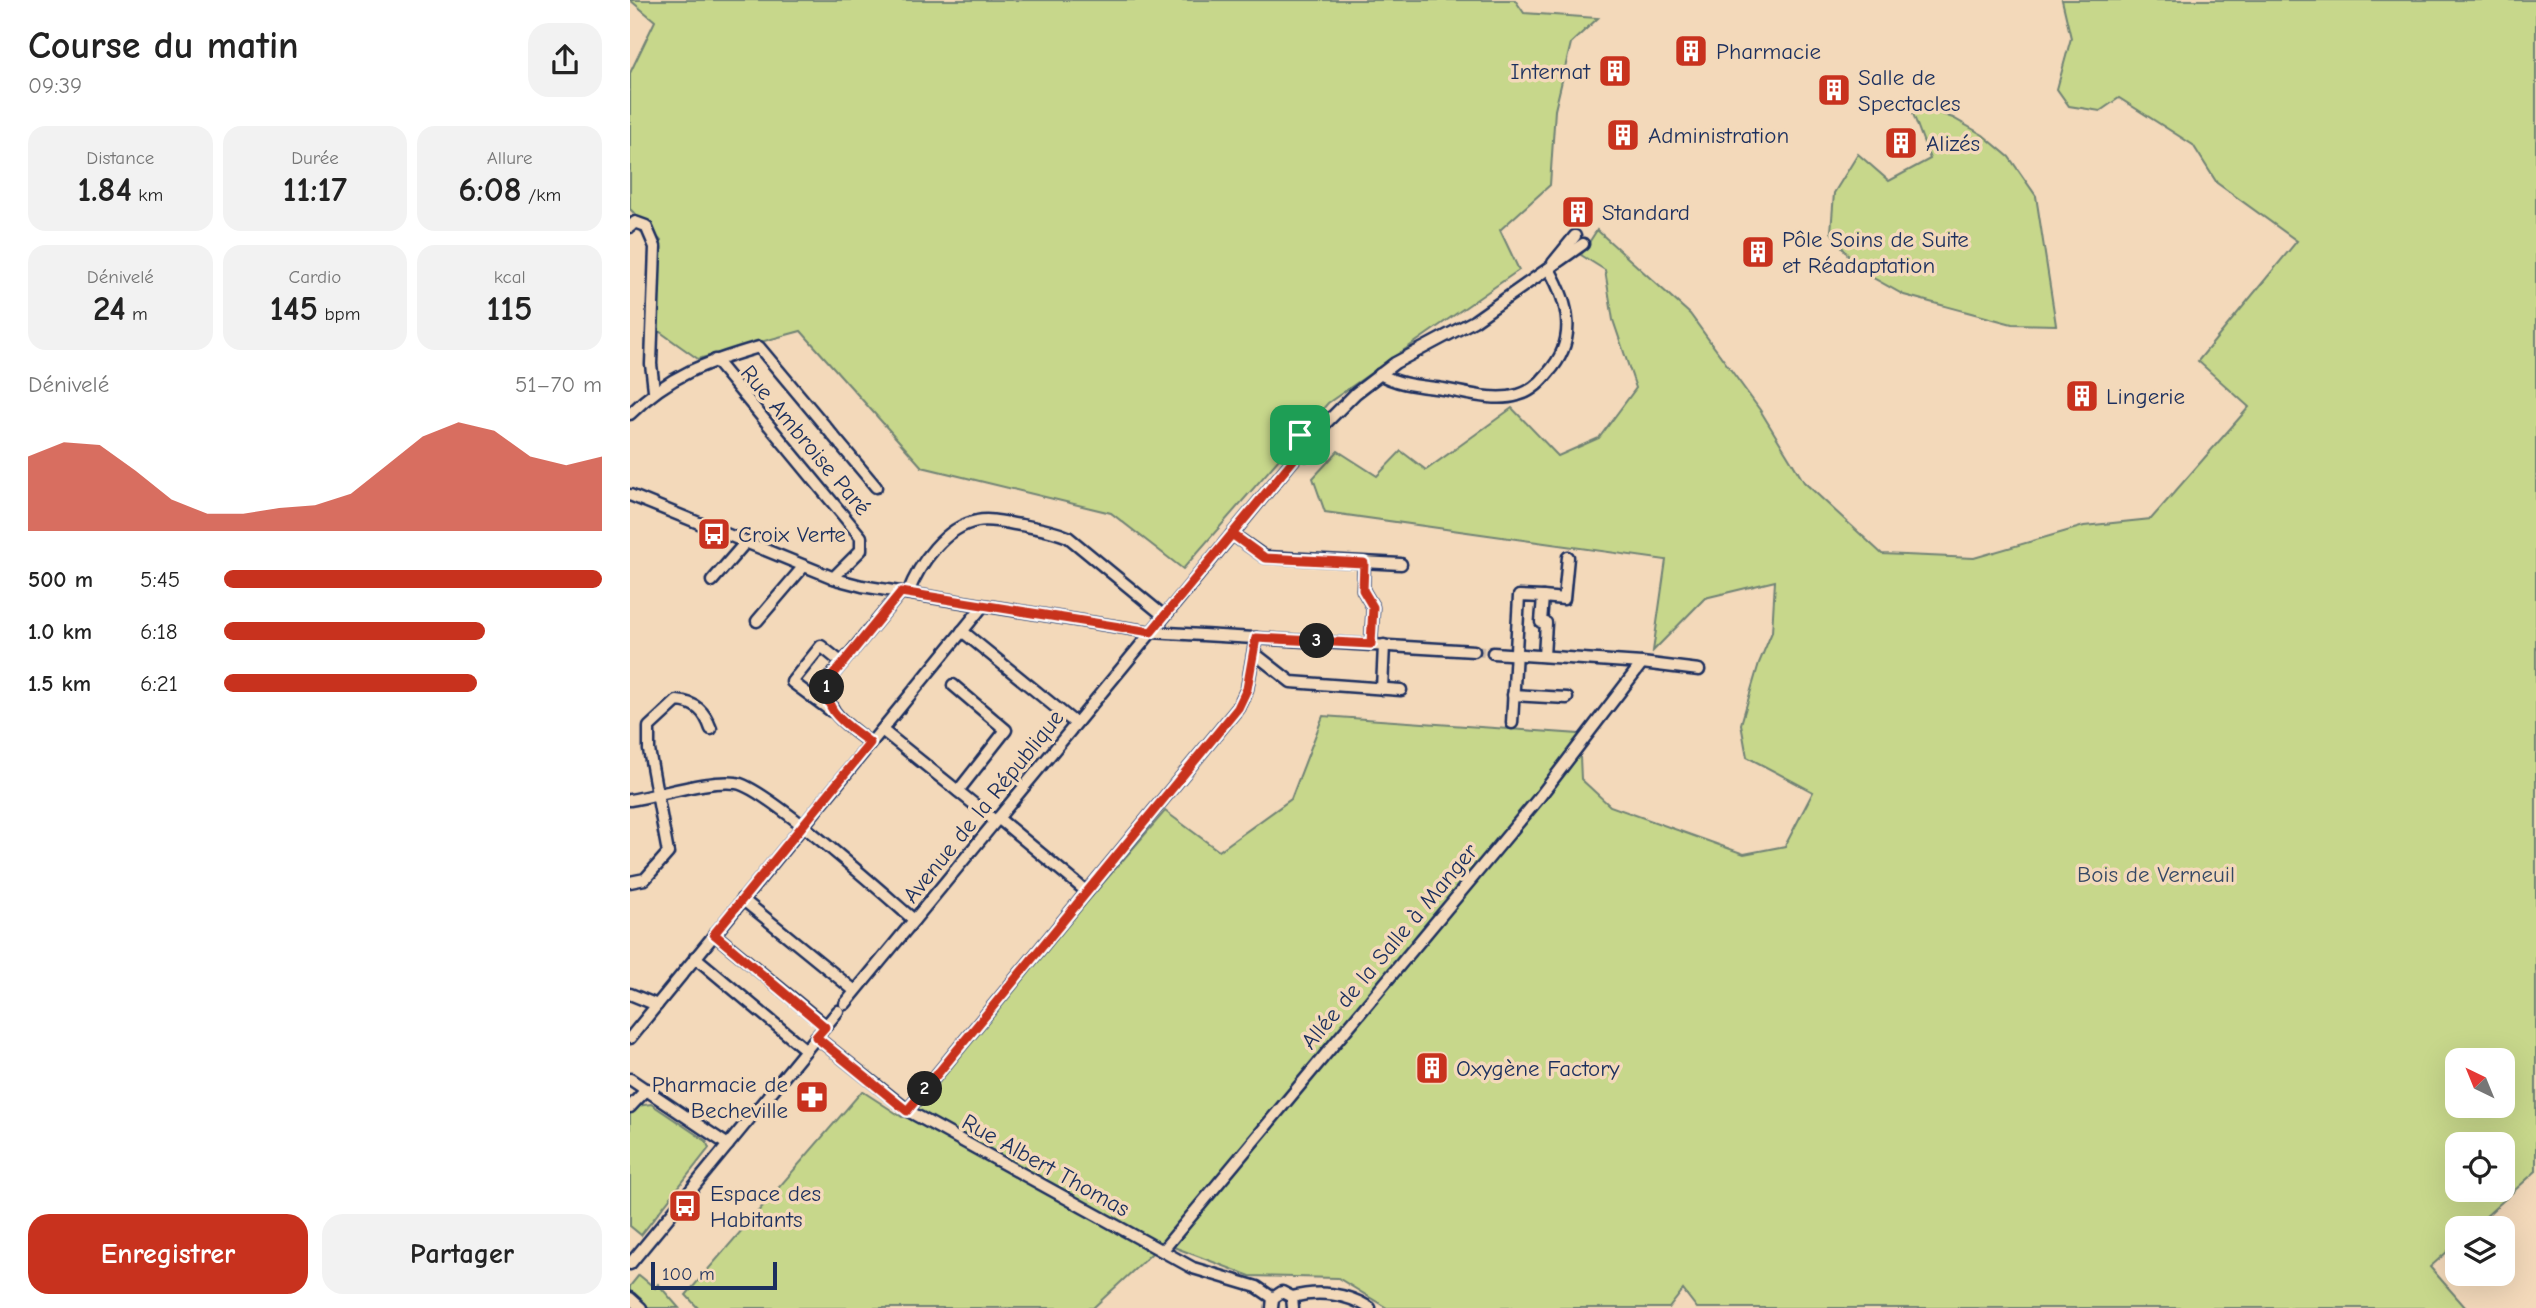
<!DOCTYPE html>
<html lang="fr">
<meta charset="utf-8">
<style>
:root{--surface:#fff;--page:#f2f2f2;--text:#222;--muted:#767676;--accent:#c8321e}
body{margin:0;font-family:"Comic Neue",sans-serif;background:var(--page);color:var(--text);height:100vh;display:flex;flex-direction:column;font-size:26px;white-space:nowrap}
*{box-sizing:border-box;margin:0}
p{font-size:23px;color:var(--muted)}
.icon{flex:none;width:38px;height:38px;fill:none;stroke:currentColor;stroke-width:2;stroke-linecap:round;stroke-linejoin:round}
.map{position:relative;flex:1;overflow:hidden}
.details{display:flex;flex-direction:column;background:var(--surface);width:630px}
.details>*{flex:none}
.needle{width:46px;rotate:317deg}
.fabs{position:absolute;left:1815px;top:1048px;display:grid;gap:14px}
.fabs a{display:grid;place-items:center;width:70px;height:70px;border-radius:14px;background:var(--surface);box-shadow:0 7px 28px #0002;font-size:35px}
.scale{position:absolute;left:21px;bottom:18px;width:126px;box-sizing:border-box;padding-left:7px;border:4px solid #1b2f5e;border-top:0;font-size:19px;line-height:24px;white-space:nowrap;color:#1b2f5e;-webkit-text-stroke:5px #f3d9ba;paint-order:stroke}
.pin{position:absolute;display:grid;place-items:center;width:60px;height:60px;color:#fff;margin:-30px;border-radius:14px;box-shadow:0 4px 10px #0006}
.km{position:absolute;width:35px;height:35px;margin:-18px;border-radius:50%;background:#222;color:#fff;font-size:19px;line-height:35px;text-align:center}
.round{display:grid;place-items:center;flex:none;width:74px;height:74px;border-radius:21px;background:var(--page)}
.headline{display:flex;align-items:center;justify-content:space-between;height:119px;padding:0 28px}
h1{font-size:38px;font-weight:800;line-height:52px}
.stats{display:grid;grid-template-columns:repeat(3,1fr);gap:10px;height:119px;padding:7px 28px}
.stats div{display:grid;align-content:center;border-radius:18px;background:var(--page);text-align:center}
.stats b{font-size:35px;font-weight:800}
.stats small{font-size:19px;font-weight:400}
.stats p{font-size:19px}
.chart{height:196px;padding:14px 28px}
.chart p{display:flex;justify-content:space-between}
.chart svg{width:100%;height:126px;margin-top:7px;fill:var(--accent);opacity:.7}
.cta{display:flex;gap:14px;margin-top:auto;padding:14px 28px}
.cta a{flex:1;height:80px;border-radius:21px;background:var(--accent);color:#fff;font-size:28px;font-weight:800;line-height:80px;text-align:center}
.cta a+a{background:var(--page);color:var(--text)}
ul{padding:0 28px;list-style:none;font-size:23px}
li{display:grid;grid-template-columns:112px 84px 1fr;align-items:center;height:52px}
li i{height:18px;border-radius:9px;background:var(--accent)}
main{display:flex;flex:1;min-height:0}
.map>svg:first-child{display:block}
.green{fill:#c7d78b;stroke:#718374;stroke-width:2;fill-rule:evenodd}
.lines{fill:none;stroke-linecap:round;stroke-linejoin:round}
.street-tunnel{stroke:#c8b7a8;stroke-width:10;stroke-dasharray:10 5;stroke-linecap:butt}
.street-casing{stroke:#1b2f5e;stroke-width:15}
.street{stroke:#f3d9ba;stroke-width:10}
.route-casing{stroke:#fff;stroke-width:14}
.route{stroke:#c8321e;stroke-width:9}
.labels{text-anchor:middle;stroke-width:7;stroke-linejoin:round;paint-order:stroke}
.poi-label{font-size:23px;fill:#1b2f5e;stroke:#f3d9ba;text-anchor:start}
.street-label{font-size:23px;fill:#1b2f5e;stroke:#f3d9ba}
.park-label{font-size:23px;fill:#354865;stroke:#f3d9ba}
</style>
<main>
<section class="details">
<div class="headline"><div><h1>Course du matin</h1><p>09:39</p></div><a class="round"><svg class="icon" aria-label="share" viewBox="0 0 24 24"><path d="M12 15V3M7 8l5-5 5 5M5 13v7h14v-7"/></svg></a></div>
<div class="stats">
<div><p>Distance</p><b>1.84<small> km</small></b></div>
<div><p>Durée</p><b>11:17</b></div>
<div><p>Allure</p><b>6:08<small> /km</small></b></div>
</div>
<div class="stats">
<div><p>Dénivelé</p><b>24<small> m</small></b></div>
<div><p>Cardio</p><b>145<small> bpm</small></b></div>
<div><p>kcal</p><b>115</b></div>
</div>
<div class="chart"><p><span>Dénivelé</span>51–70 m</p>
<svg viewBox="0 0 160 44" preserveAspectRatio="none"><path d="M0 44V18L10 13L20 14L30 23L40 33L50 38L60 38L70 36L80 35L90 31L100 21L110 11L120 6L130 9L140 18L150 21L160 18V44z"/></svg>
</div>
<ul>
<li><b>500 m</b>5:45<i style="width:100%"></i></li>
<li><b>1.0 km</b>6:18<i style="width:69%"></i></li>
<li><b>1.5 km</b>6:21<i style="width:67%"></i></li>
</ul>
<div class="cta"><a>Enregistrer</a><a>Partager</a></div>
</section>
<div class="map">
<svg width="1906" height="1308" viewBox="0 0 1906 1308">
<rect width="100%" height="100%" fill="#f3d9ba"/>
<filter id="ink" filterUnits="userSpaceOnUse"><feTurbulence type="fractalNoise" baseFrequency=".0143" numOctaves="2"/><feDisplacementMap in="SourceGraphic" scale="14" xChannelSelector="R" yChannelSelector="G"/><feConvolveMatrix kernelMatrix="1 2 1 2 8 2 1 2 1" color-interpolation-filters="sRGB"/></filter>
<g filter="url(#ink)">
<g class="green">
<polygon points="0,0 885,0 894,13 968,18 941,43 925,110 920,185 870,230 889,270 698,403 553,569 481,513 292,467 171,331 68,359 26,329 31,241 0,209 0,73 25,21"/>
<path d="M1432,0h474v1171l-63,57h-16v15l-27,24 36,41h-769l-14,-18 -14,18h-282l-49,-30 -88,-2 -87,-33 -70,65h-395l-12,-13 176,-204 40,26 263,-306 54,40 72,-52 32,-83 256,18 2,45 29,27 134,48 41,-8 28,-54 -66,-35 -6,-33 18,-61 13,-31 3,-51 -70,17 -52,53 13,-91 -341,-48 -12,-34 25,-27 39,25 24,-25 25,19 86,-62 46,48 41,-18 37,-50 -23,-68 -8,-50 -24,-15 16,-25 93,84 70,96 44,72 78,72 92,4 110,-32 67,-7 98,-112 -51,-46 99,-120 -80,-58 -24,-38 -74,-47 -19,13 -31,-5 -12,-17 14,-51zM1827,1060h45v46h-45zM1827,1144h45v46h-45z"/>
<polygon points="1279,103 1323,118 1353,135 1379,157 1406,196 1426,325 1382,324 1274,295 1229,270 1201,232 1204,193 1228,154 1259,181 1300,159"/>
<polygon points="21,1104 76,1141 79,1148 11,1235 0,1226 0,1113 7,1106"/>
<polygon points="9,1275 25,1288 28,1284 49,1308 18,1308 0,1292 0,1286"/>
</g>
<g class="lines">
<polyline class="street-tunnel" points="844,651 863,653"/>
<defs>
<g id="street">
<polyline points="0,227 5,222 16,226 25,247 21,364 24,390"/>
<polyline points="923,263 945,236"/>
<polyline points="85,360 231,537 231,550 203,578"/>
<path d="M750,374c18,11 42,12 63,15 23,4 52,13 75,6 13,-3 22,-12 30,-22 30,-33 21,-69 1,-104"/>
<path d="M0,414c39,-39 77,-52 129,-67l117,140"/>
<polyline points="682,437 726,393 765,363 844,321 953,244"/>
<polyline points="669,453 676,455 683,451 686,444 682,437"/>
<polyline points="669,453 665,446 667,438 674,434 682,437"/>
<polyline points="0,495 209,580 232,586 521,632 844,651"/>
<polyline points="602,534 635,557 771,564"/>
<polyline points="734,563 733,590 743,607 741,644"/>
<polyline points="82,581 115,543"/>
<path d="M278,593c11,-29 37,-66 69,-72 14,-3 30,2 44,4 16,3 31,5 47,12l96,79"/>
<polyline points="127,621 174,566"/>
<polyline points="332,631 445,723"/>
<polyline points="624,653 661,682 771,690"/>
<polyline points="863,653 1012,663 1069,670"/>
<polyline points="914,656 916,623 911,622 913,597 934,599 938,557"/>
<polyline points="323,685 376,730 328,791"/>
<polyline points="752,689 754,645"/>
<polyline points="883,695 937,698"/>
<polyline points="201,711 162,682 191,646 212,663"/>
<polyline points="882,723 889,596 913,597"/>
<polyline points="252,730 365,821"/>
<path d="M240,743c-22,-18 -49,-31 -41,-64l72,-87"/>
<path d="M0,800c28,-4 79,-21 106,-17 28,3 149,112 178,137"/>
<polyline points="368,818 457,892"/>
<path d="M0,882l15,-3 23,-26 -19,-103v-23l28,-26c19,1 28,11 34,28"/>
<polyline points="112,899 225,991"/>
<polyline points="84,934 196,1026"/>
<polyline points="65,957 176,1050"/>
<polyline points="0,994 27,1005"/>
<polyline points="215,1004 669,453"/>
<polyline points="186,1037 280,1112 563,1268 627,1287 643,1298"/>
<polyline points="0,1038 352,607"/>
<polyline points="0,1079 98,1145"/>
<polyline points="0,1107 17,1089"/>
<polyline points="277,1111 608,708 617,689 626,638"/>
<polyline points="532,1251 908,799 1012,663"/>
<polyline points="0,1264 208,1011"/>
<path d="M662,1297c26,-7 54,-4 78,11"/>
<polyline points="662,1297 663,1308"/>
<polyline points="0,1298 11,1308"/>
<polyline points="643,1298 652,1292 662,1297"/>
<polyline points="642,1308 643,1298"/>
</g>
</defs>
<use href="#street" class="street-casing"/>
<use href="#street" class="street"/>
</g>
</g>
<g class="lines" filter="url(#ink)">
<defs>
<path id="route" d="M670,435l-5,7 4,11 -148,179 -250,-40 -72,88c-9,32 19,45 41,63l-156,191 111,93 -9,10 91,74 331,-403 9,-19 9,-51 115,6 2,-37 -10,-17 1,-27 -99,-5 -33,-24 67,-81 7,2 7,-3 3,-8 -4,-7 -12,-2"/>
</defs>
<use href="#route" class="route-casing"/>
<use href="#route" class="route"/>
</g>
<defs>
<symbol id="building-square" viewBox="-11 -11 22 22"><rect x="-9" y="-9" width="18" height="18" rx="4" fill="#c8321e" stroke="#f3d9ba"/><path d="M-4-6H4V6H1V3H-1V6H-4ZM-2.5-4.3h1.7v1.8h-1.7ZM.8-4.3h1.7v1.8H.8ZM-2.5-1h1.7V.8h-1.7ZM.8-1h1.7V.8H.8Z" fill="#fff"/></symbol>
<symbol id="bus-square" viewBox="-11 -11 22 22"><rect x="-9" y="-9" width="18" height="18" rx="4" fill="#c8321e" stroke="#f3d9ba"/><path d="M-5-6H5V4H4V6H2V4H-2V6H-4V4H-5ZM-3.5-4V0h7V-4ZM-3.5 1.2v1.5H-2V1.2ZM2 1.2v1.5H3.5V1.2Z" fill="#fff"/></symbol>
<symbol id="pharmacy-square" viewBox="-11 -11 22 22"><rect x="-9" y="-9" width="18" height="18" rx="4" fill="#c8321e" stroke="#f3d9ba"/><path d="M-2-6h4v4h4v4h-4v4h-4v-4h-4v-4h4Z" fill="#fff"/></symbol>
</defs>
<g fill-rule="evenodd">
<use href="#building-square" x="1042" y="32" width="38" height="38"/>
<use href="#building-square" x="966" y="52" width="38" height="38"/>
<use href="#building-square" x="1185" y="71" width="38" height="38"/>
<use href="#building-square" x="974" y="116" width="38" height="38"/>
<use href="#building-square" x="1252" y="124" width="38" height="38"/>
<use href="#building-square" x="929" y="193" width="38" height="38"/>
<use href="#building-square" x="1109" y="233" width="38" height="38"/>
<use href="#building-square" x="1433" y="377" width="38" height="38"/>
<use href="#bus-square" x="65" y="515" width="38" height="38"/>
<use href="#building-square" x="783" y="1049" width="38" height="38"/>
<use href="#pharmacy-square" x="163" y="1078" width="38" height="38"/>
<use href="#bus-square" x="36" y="1187" width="38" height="38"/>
</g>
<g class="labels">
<g class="poi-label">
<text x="1086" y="59">Pharmacie</text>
<text x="960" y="79" text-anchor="end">Internat</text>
<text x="1228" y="85">Salle de<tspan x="1228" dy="26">Spectacles</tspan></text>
<text x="1018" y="143">Administration</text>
<text x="1296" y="151">Alizés</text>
<text x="972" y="220">Standard</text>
<text x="1152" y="247">Pôle Soins de Suite<tspan x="1152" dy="26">et Réadaptation</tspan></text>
<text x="1476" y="404">Lingerie</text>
<text x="108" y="542">Croix Verte</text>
<text x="826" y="1076">Oxygène Factory</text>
<text x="158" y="1092" text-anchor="end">Pharmacie de<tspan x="158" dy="26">Becheville</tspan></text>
<text x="80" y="1201">Espace des<tspan x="80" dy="26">Habitants</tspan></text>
</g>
<g class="street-label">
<text transform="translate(176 440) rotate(50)" y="8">Rue Ambroise Paré</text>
<text transform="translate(353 806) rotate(-51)" y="8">Avenue de la République</text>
<text transform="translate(759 946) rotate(-50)" y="8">Allée de la Salle à Manger</text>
<text transform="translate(416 1165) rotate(29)" y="8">Rue Albert Thomas</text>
</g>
<g class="park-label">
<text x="1526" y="882">Bois de Verneuil</text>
</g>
</g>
</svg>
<div class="fabs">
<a><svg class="needle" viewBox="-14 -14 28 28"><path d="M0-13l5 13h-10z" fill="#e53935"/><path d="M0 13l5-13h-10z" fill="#767676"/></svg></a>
<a><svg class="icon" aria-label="locate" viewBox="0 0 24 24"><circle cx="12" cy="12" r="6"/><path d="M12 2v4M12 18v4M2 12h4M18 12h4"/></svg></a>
<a><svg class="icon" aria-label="layers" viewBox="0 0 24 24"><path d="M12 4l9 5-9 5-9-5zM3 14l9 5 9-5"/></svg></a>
</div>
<div class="scale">100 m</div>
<div class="pin" style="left:670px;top:435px;background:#1e9e55"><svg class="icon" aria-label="arrive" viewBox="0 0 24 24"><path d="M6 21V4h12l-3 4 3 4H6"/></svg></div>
<b class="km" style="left:197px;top:687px">1</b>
<b class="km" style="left:295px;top:1089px">2</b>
<b class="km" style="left:687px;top:641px">3</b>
</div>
</main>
